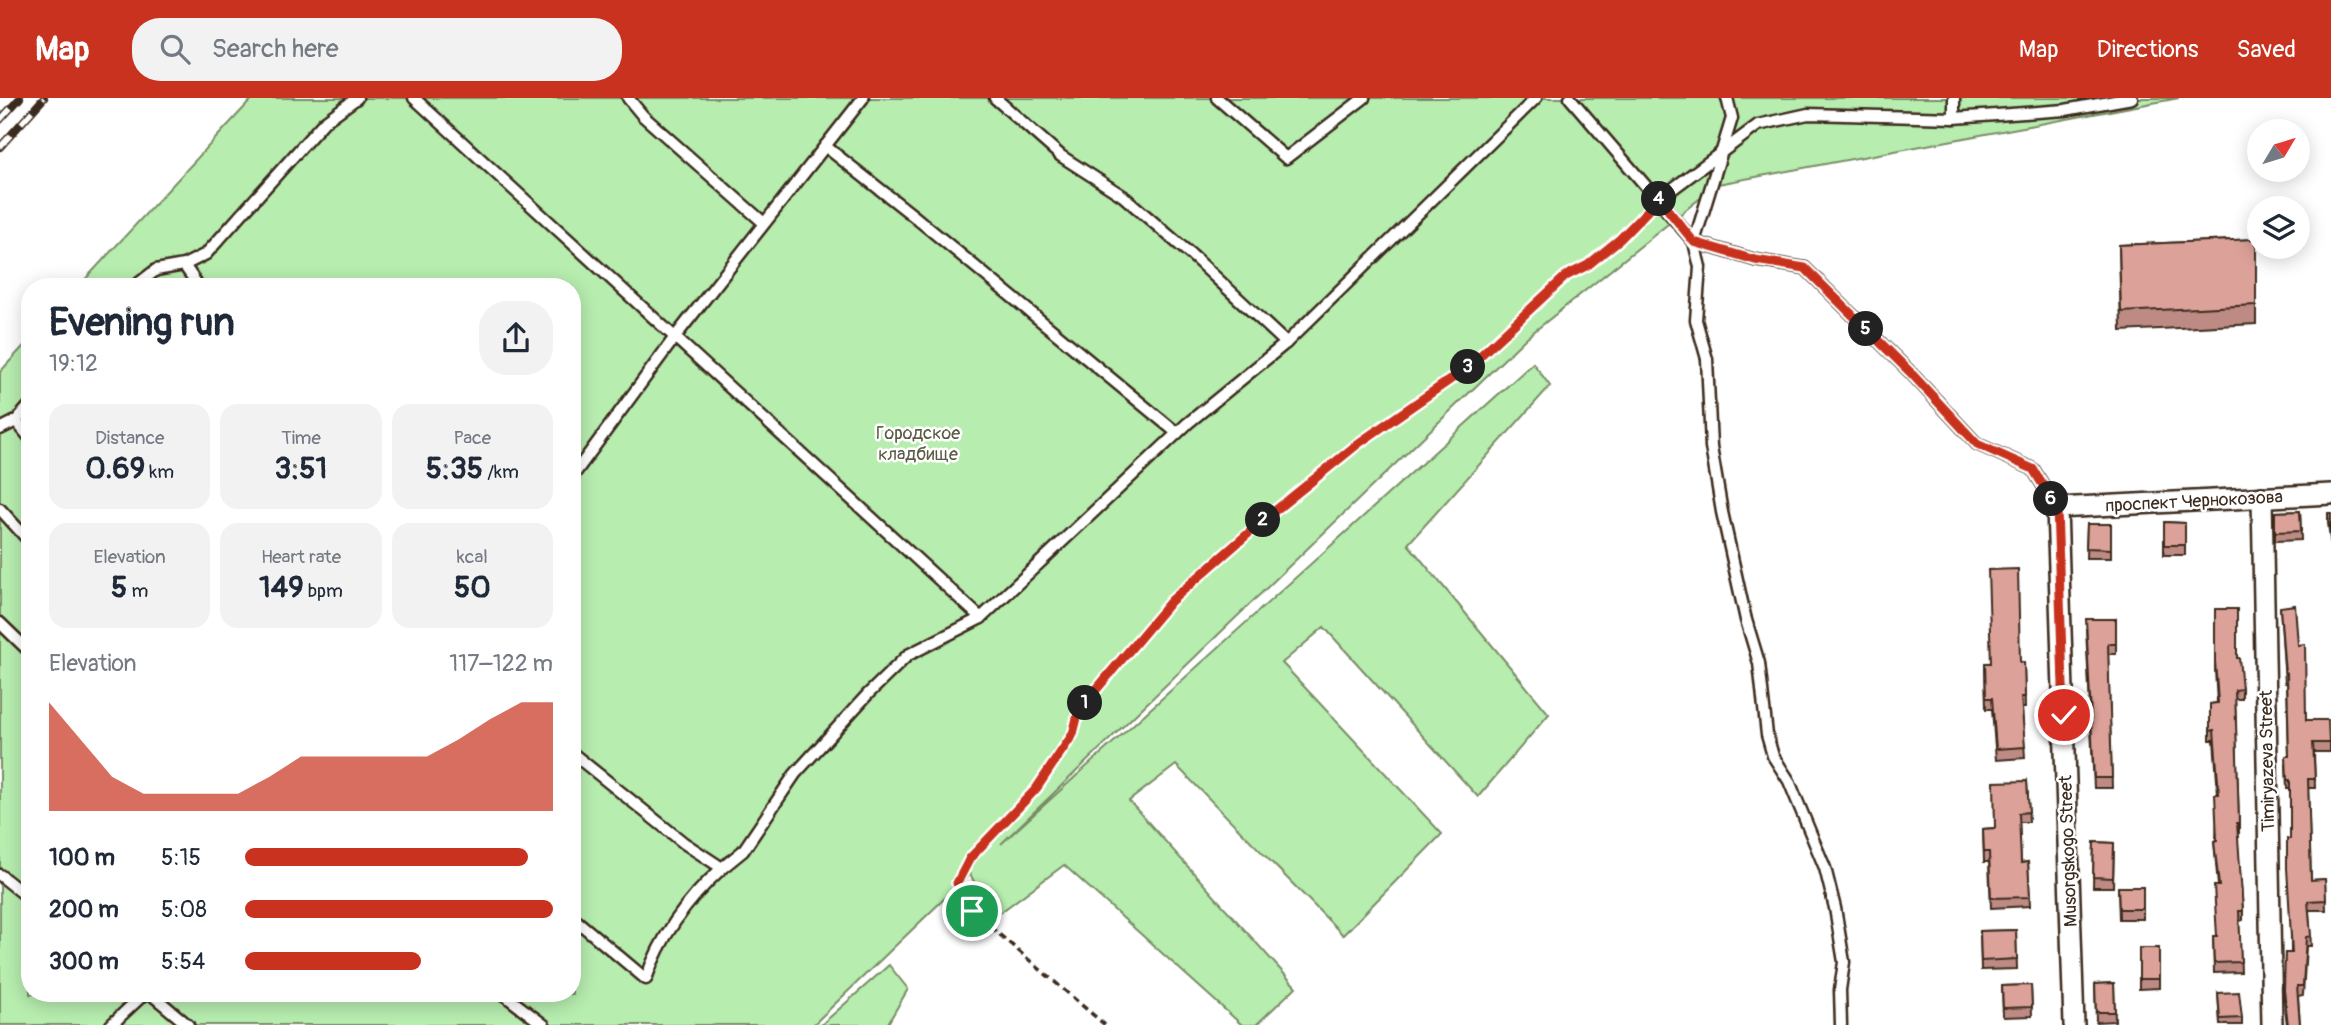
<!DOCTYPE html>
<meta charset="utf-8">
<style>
:root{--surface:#fff;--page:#f2f2f3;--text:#1f2937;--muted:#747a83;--accent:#c8321e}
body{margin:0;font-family:Pangolin,sans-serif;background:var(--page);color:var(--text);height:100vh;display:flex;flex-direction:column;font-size:26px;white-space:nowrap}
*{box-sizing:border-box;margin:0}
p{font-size:23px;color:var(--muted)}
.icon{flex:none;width:38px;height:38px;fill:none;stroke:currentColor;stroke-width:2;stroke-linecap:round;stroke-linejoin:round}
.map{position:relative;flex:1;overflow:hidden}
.drawer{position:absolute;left:21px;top:180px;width:560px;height:724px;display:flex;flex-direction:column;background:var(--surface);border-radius:28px;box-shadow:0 4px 18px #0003}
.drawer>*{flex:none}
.needle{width:46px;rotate:52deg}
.fabs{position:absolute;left:2247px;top:21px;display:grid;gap:14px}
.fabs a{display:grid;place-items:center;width:63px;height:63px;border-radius:50%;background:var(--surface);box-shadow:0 4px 18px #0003;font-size:35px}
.pin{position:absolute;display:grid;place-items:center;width:60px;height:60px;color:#fff;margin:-30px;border:4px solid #fff;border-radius:50%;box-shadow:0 2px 7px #0007}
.km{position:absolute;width:35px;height:35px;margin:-18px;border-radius:50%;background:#222;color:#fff;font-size:19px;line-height:35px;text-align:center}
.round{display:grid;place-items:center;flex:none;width:74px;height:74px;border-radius:28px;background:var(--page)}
.summary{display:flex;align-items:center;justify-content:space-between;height:119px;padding:0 28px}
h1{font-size:38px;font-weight:800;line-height:52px}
.metrics{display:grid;grid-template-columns:repeat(3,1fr);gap:10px;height:119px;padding:7px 28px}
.metrics div{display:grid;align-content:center;border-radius:18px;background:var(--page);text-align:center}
.metrics b{font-size:30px;font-weight:800}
.metrics small{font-size:19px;font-weight:400}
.metrics p{font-size:19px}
.chart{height:196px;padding:14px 28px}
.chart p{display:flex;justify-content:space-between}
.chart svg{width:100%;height:126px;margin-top:7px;fill:var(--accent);opacity:.7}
ul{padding:0 28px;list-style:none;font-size:23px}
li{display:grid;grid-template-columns:112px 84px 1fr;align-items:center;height:52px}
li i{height:18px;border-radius:9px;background:var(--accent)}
header{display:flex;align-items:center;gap:42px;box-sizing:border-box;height:98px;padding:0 35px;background:var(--accent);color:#fff}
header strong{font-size:33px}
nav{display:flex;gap:38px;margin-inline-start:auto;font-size:24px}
.search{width:490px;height:63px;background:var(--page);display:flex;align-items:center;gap:18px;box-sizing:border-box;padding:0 24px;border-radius:28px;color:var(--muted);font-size:26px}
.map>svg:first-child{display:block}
.green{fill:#b7edaf;stroke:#798c66;stroke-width:2}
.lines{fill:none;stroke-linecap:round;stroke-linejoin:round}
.service-casing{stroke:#3b2a1e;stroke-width:15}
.minor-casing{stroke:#3b2a1e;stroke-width:24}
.path{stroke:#3b2a1e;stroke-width:3.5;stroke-dasharray:7 5;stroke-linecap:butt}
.service{stroke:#fff;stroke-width:10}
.minor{stroke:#fff;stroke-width:19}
.rail-casing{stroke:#3b2a1e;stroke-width:8}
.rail{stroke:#fff;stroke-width:5;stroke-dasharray:16;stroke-linecap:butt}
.wall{fill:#bd8b84;stroke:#3b2a1e;stroke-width:2}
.building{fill:#dca29a;stroke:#3b2a1e;stroke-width:2}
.route-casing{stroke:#fff;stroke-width:14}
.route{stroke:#c8321e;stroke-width:9}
.labels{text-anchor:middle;stroke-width:5;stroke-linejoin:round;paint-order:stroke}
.park-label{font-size:18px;fill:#5a5b42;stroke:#fff}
.street-label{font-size:18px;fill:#3b2a1e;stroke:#fff}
</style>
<header>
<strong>Map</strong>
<div class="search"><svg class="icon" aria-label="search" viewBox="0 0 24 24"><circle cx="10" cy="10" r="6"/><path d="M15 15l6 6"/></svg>Search here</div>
<nav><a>Map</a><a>Directions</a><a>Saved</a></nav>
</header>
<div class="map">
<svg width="2331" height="927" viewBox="0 0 2331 927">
<rect width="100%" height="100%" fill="#fff"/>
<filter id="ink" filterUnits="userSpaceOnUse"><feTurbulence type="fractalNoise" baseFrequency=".0143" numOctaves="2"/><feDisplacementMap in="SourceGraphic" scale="14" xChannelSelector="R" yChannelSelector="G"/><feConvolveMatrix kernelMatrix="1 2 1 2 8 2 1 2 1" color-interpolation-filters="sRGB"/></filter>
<g filter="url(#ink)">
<g class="green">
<polygon points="253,0 2179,0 1718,86 1526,240 1001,746 1533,265 1550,288 1408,446 1549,616 1478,699 1324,529 1282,565 1442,736 1343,837 1176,667 1129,703 1296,889 1256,927 1242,927 1064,767 993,820 970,776 813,927 0,927 0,274 30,241 30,896 572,896 572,189 78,189"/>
<polygon points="889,867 908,891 887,927 821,927"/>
</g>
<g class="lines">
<defs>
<g id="service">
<polyline points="414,0 981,520 1188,325 1286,245 1536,0"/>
<polyline points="628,0 643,18 764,125"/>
<polyline points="995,0 1061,58 1123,98 1196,161 1286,245"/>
<polyline points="1217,0 1286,60 1364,0"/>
<polyline points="1570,0 1694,144 1700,169 1696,222 1707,261 1711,349 1722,414 1746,522 1759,565 1767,637 1773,658 1789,683 1825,770 1835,810 1844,864 1840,892 1841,927"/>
<polyline points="1727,0 1732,20 1694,144 1755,162 1805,170 1910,274 1977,346 2033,371 2057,410"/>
<polyline points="1954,0 1954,20"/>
<polyline points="825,48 915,119 1177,335"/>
<polyline points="1659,101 1758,27 1808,16 1954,20 2065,12 2132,0"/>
<polyline points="184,167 199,189"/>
<polyline points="134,189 156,172 184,167 206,156 324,24 357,0"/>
<polyline points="16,323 30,340"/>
<polyline points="0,331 16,323 30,307"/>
<polyline points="572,379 675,239 863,0"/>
<polyline points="0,411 30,444"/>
<polyline points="0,525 30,554"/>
<polyline points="572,655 684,745 722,770 743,753 795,676 868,596 908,557 981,520"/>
<polyline points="0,777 30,801"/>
<path d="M572,819l74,62c15,-44 42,-80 76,-111"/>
<polyline points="151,896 188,927"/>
<polyline points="503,896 544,927"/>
<polyline points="111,927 144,896"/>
</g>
<g id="minor">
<polyline points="2262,399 2272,927"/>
<polyline points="2074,927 2057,410 2331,396"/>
</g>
</defs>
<use href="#service" class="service-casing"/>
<use href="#minor" class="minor-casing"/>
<polyline class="path" points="1105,927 972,813 957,785 970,760 1036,691 1073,636 1079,612 1171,503 1266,420 1359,345 1467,270 1566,178 1588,167 1620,140 1650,110"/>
<use href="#service" class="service"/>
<use href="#minor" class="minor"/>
<defs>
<g id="rail">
<polyline points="0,22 20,0"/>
<polyline points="0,49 44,0"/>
</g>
</defs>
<use href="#rail" class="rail-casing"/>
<use href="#rail" class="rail"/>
</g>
<g class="wall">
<polygon points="2256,141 2256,226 2121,233 2119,147"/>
<polygon points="2300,413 2301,442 2275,443 2275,414"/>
<polygon points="2328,415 2331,415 2331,450 2328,425"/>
<polygon points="2164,424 2185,425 2185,457 2164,457"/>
<polygon points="2087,426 2111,426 2111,460 2086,460"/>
<polygon points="2280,509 2306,622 2329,645 2329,654 2314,654 2315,690 2308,690 2311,782 2325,781 2326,812 2309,812 2311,848 2306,848 2303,897 2298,898 2300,927 2287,927 2284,901 2285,855 2291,855 2290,691 2287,691 2286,667 2289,658 2287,585 2285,585"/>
<polygon points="2215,511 2237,560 2242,591 2242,601 2235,601 2239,725 2239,735 2237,735 2243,813 2243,822 2239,823 2241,874 2214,875 2213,838 2217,838 2218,788 2214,743 2216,742 2218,696 2214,642 2210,642 2210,606 2217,605 2215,572"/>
<polygon points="2116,521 2116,556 2108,556 2112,690 2094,690 2086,531"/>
<polygon points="2024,564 2025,610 2022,610 2025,660 1996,662 1992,611 1986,611 1985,565"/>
<polygon points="2027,683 2029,724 2019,724 2021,765 2028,764 2030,808 1991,810 1989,764 1984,764 1983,731 1995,730"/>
<polygon points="2094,744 2114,745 2113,789 2093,789"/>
<polygon points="2118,789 2143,789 2143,821 2119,821"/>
<polygon points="2016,832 2017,871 1981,872 1980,833"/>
<polygon points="2139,850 2159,850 2159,890 2139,891"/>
<polygon points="2114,885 2115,923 2096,924 2095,886"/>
<polygon points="2031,887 2032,918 2003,919 2002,888"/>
<polygon points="2218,895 2242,920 2242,927 2220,927"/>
</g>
<g class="building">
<polygon points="2256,141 2256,207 2121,214 2119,147"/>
<polygon points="2300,413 2301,433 2275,434 2275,414"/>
<polygon points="2328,415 2331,415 2331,440 2330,440"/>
<polygon points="2164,424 2185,425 2185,447 2164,447"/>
<polygon points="2087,426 2111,426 2111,451 2086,450"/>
<polygon points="2018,471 2020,564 2024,564 2025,599 2021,599 2025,649 1996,651 1992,600 1986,600 1985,565 1991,565 1988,472"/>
<polygon points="2295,507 2298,547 2305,546 2306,622 2328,622 2329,645 2313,645 2315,681 2308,681 2311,782 2325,781 2326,802 2308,803 2311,838 2306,839 2303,888 2297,888 2300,927 2288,927 2284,892 2285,855 2292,855 2287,770 2287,741 2290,741 2290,682 2287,682 2286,658 2289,658 2287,575 2285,576 2280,509"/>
<polygon points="2215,511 2237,511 2237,560 2239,560 2242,591 2235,592 2239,725 2237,725 2243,813 2239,813 2241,864 2214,865 2213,838 2217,838 2214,788 2219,788 2214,743 2217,742 2215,696 2219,696 2214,632 2210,633 2210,606 2218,605 2215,563"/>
<polygon points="2086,521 2116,521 2116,546 2108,546 2112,680 2094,680"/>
<polygon points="2027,683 2029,714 2019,715 2021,765 2028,764 2030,799 1991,800 1989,754 1984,754 1983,731 1995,730 1994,684"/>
<polygon points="2094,744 2114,745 2113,780 2093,779"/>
<polygon points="2118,789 2143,789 2143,811 2119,811"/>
<polygon points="2016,832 2017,861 1981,863 1980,833"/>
<rect x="2139" y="850" width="20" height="31"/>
<polygon points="2114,885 2115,914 2096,914 2095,886"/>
<polygon points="2031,887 2032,909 2003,910 2002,888"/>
<polygon points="2239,894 2242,920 2220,921 2218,895"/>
</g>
</g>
<g class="lines" filter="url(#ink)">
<defs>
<polyline id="route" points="972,813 957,785 970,760 1036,691 1073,636 1079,612 1171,503 1266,420 1359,345 1467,270 1566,178 1588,167 1620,141 1659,101 1694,144 1755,162 1805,170 1910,274 1977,346 2033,371 2057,410 2064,617"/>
</defs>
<use href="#route" class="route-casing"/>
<use href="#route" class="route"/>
</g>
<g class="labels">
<g class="park-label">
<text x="918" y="341">Городское<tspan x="918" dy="21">кладбище</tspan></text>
</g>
<g class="street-label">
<text transform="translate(2194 403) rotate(-3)" y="6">проспект Чернокозова</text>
<text transform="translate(2267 663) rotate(-91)" y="6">Timiryazeva Street</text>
<text transform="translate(2068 753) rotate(-92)" y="6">Musorgskogo Street</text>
</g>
</g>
</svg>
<div class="fabs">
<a><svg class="needle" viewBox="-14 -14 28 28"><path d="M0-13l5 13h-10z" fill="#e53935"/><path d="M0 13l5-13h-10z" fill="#747a83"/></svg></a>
<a><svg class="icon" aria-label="layers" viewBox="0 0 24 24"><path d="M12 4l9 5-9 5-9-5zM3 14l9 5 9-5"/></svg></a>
</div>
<div class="pin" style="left:972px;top:813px;background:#1e9e55"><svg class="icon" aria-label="arrive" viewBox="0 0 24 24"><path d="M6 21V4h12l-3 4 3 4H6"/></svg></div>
<div class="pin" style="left:2064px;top:617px;background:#d93025"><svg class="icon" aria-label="check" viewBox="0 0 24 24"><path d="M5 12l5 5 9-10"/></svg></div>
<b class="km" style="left:1085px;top:605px">1</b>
<b class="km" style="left:1263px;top:422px">2</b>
<b class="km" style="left:1468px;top:269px">3</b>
<b class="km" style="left:1659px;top:101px">4</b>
<b class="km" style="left:1866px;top:231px">5</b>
<b class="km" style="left:2051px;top:401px">6</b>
<section class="drawer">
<div class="summary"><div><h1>Evening run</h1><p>19:12</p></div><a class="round"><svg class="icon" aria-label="share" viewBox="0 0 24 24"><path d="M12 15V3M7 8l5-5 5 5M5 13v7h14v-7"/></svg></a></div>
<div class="metrics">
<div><p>Distance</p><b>0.69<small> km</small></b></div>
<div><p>Time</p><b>3:51</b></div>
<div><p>Pace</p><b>5:35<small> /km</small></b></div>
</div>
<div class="metrics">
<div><p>Elevation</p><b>5<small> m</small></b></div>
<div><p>Heart rate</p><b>149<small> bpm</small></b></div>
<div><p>kcal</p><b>50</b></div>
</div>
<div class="chart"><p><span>Elevation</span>117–122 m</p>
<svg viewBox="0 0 160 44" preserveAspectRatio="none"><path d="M0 44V6L10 19L20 32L30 38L40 38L50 38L60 38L70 32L80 25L90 25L100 25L110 25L120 25L130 19L140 12L150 6L160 6V44z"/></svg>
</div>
<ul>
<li><b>100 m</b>5:15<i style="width:92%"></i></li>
<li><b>200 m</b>5:08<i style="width:100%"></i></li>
<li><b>300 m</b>5:54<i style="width:57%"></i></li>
</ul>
</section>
</div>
